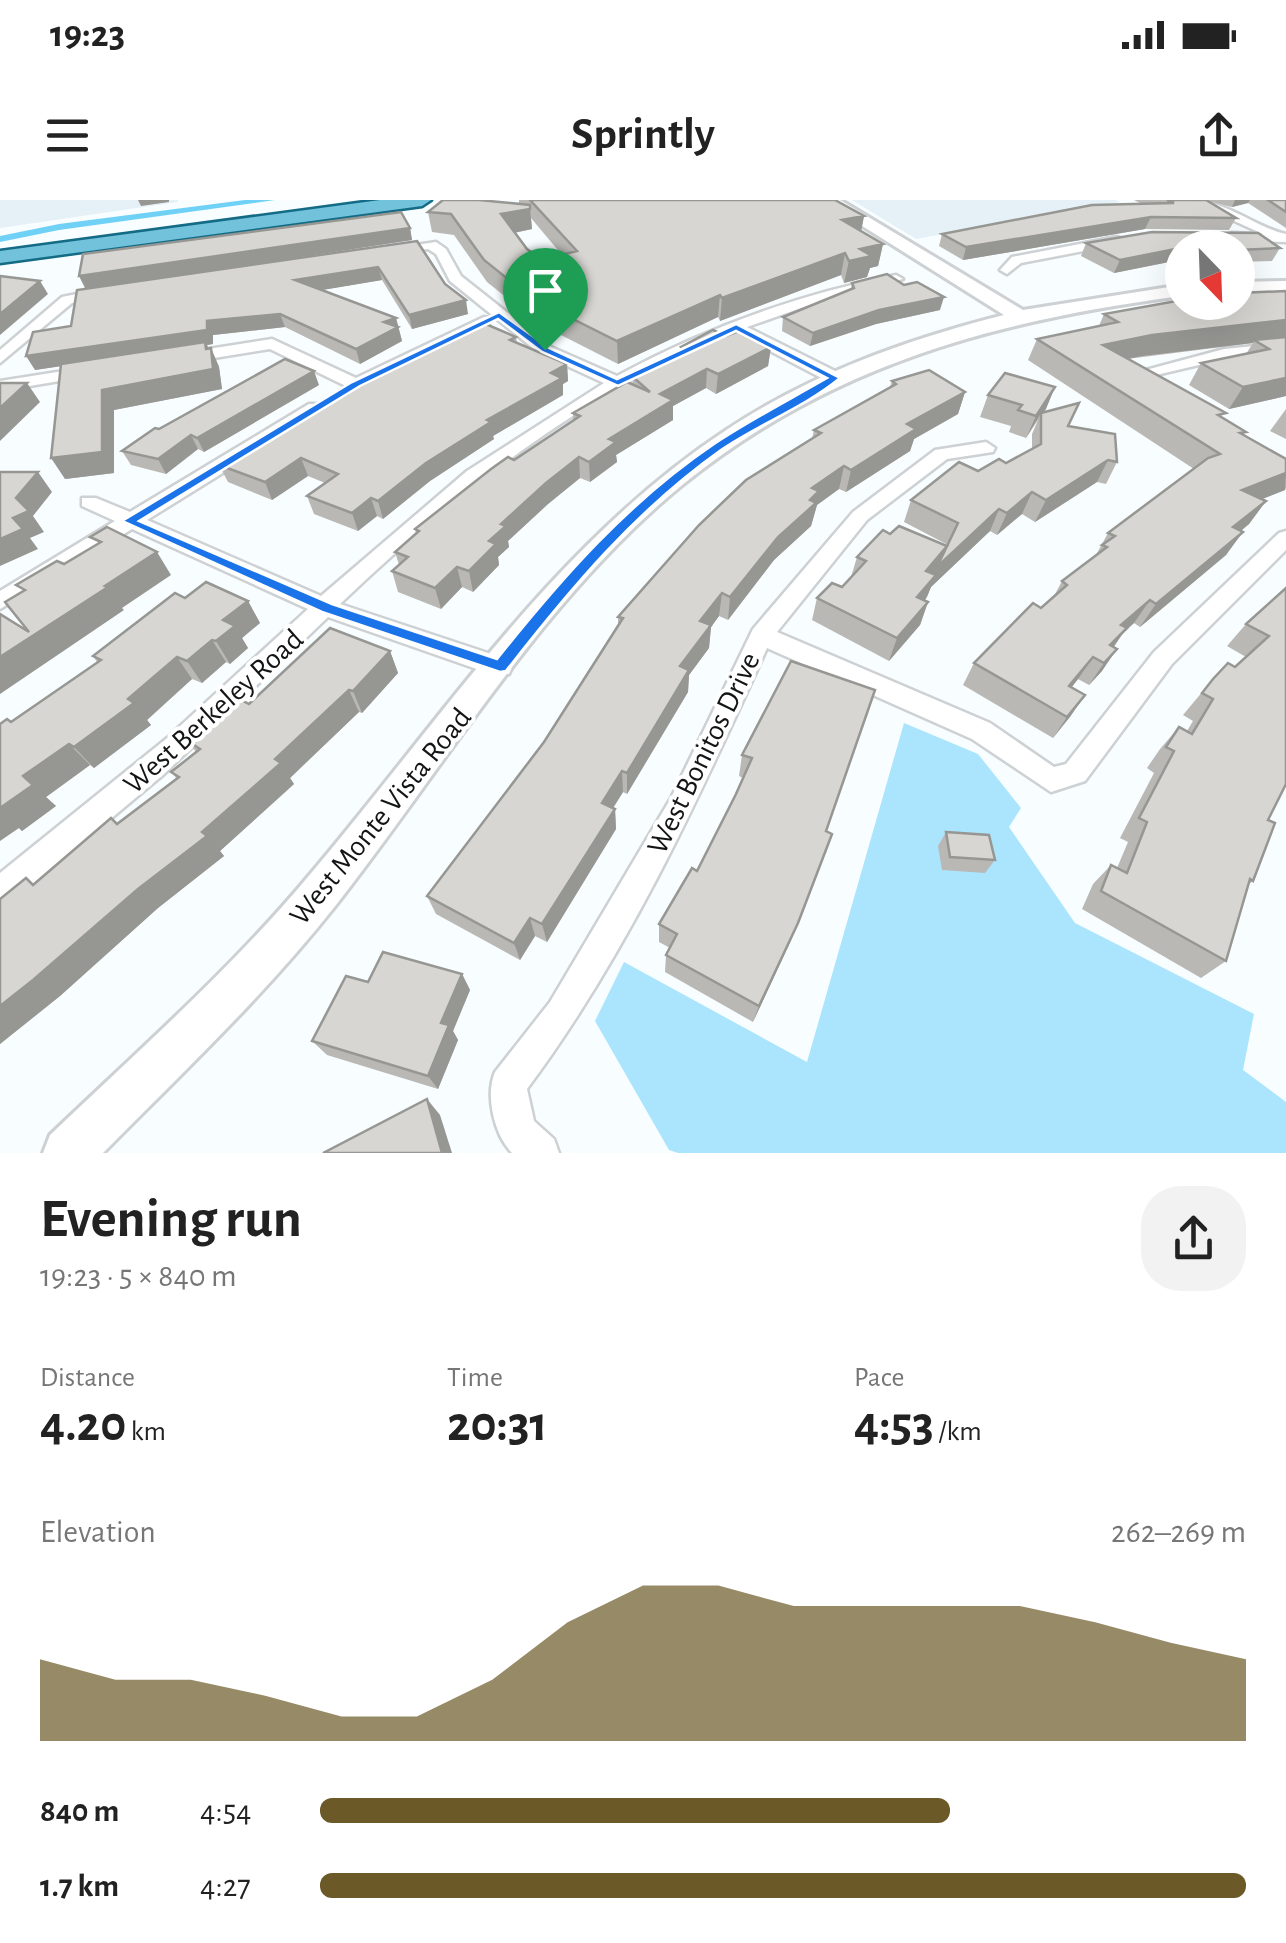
<!DOCTYPE html>
<meta charset="utf-8">
<style>
:root{--surface:#fff;--page:#f2f2f2;--text:#222;--muted:#767676;--accent:#6b5927}
body{margin:0;font-family:"Alegreya Sans",sans-serif;background:var(--page);color:var(--text);height:100vh;display:flex;flex-direction:column;font-size:38px;white-space:nowrap}
*{box-sizing:border-box;margin:0}
p{font-size:32px;color:var(--muted)}
.icon{flex:none;width:55px;height:55px;fill:none;stroke:currentColor;stroke-width:2;stroke-linecap:round;stroke-linejoin:round}
.map{position:relative;height:953px;overflow:hidden}
.side{display:flex;flex-direction:column;background:var(--surface);flex:1}
.side>*{flex:none}
.needle{width:65px;rotate:157deg}
.fabs{position:absolute;left:1165px;top:30px;display:grid;gap:20px}
.fabs a{display:grid;place-items:center;width:90px;height:90px;border-radius:50%;background:var(--surface);box-shadow:0 10px 40px #0002;font-size:50px}
.pin{position:absolute;display:grid;place-items:center;width:85px;height:85px;color:#fff;margin:-102px -42px;border-radius:50% 50% 50% 0;rotate:-45deg;box-shadow:0 0 10px #0007}
.pin .icon{rotate:45deg}
.round{display:grid;place-items:center;flex:none;width:105px;height:105px;border-radius:40px;background:var(--page)}
.summary{display:flex;align-items:center;justify-content:space-between;height:170px;padding:0 40px}
h1{font-size:55px;font-weight:600;line-height:75px}
.figures{display:grid;grid-template-columns:repeat(3,1fr);gap:15px;height:170px;padding:10px 40px}
.figures div{display:grid;align-content:center}
.figures b{font-size:50px;font-weight:600}
.figures small{font-size:28px;font-weight:400}
.figures p{font-size:28px}
.chart{height:280px;padding:20px 40px}
.chart p{display:flex;justify-content:space-between}
.chart svg{width:100%;height:180px;margin-top:10px;fill:var(--accent);opacity:.7}
ul{padding:0 40px;list-style:none;font-size:32px}
li{display:grid;grid-template-columns:160px 120px 1fr;align-items:center;height:75px}
li i{height:25px;border-radius:12px;background:var(--accent)}
.status{display:flex;justify-content:space-between;align-items:center;height:70px;padding:0 50px;background:var(--surface);direction:ltr}
.status svg{height:28px;fill:currentColor}
header{display:flex;justify-content:space-between;align-items:center;height:130px;padding:0 40px;background:var(--surface);font-size:45px;font-weight:600}
.map>svg:first-child{display:block}
.built{fill:#e5f1f7}
.green{fill:#abe5fd}
.lines{fill:none;stroke-linecap:round;stroke-linejoin:round}
.canal{fill:#6fd1f5;fill-rule:evenodd}
.minor-casing{stroke:#cdd1d3;stroke-width:5}
.tertiary-casing{stroke:#cdd1d3;stroke-width:6}
.primary-casing{stroke:#136b85;stroke-width:5}
.minor{fill:#fff;fill-rule:evenodd}
.tertiary{fill:#fff;fill-rule:evenodd}
.primary{fill:#71c2da;fill-rule:evenodd}
.wall{fill:#b9b8b5;fill-rule:evenodd}
.shaded-wall{fill:#969693}
.building{fill:#d7d6d2;stroke:#969693;stroke-width:2.5}
.route{fill:#1a73e8;stroke:#fff;stroke-width:2.5;fill-rule:evenodd}
.labels{text-anchor:middle;stroke-width:8;stroke-linejoin:round;paint-order:stroke}
.street-label{font-size:30px;fill:#131415;stroke:#fff}
</style>
<div class="status"><b>19:23</b><svg viewBox="0 0 49 12"><path d="M0 12V9h3v3zM5 12V6h3v6zM10 12V3h3v9zM15 12V0h3v12zM26 1h20v11H26zM47 4h2v5h-2z"/></svg></div>
<header><svg class="icon" aria-label="menu" viewBox="0 0 24 24"><path d="M4 6h16M4 12h16M4 18h16"/></svg>Sprintly<svg class="icon" aria-label="share" viewBox="0 0 24 24"><path d="M12 15V3M7 8l5-5 5 5M5 13v7h14v-7"/></svg></header>
<div class="map">
<svg width="1286" height="953" viewBox="0 0 1286 953">
<rect width="100%" height="100%" fill="#f8fdff"/>
<g class="built">
<polygon points="0,0 178,0 178,2 0,28"/>
<polygon points="852,0 1115,0 1120,2 916,39"/>
</g>
<polygon class="green" points="904,523 978,554 1021,608 1009,627 1075,723 1254,814 1243,870 1286,902 1286,953 678,953 669,950 595,821 624,762 807,862"/>
<g class="lines">
<polygon class="canal" points="245,0 275,0 59,30 0,42 0,36 59,24"/>
<defs>
<g id="minor">
<path d="M1188,0c39,0 66,27 98,34v8l-59,-2 -2,-3 6,-4 32,1z"/>
<polygon points="1116,37 1120,38 1120,44 1021,63 1007,74 1000,70 1012,57"/>
<path d="M436,42l10,7 15,27 90,71 66,29c88,-48 180,-81 279,-101l7,4 -65,16 -91,32 94,47v8h-12l-95,-50c-151,61 -277,160 -394,272l169,56 3,7 -3,7h-18l-163,-57 -164,157 -131,110 -33,23v-34l166,-134 142,-130 -176,-80 -132,80v-18l115,-70 -33,-15v-8h14l34,14 179,-108h12v8l-174,108 174,76 146,-125 137,-88 -65,-30 -89,-72 -14,-27 -8,-5 -40,5 -6,-4z"/>
<polygon points="106,88 113,92 111,95 72,103 0,163 0,150 62,97"/>
<polygon points="484,117 489,118 489,124 354,190 270,149 183,163 175,158 183,153 272,139 356,178"/>
<polygon points="1286,143 1286,153 1224,159 1152,176 1164,188 1156,193 1131,174 1224,149"/>
<polygon points="89,167 97,172 95,175 0,191 0,181"/>
<path d="M986,242l9,6 -2,4 -46,7 -80,61 -90,112 213,91 64,44 12,-3 88,-112 125,-119 7,-2v19l-114,114 -87,117 -34,11 -79,-53 -205,-91c-69,152 -140,307 -240,441l7,32 20,18 5,14h-47c-18,-18 -27,-58 -17,-81l55,-70 121,-204 82,-169 100,-117 82,-62z"/>
</g>
<g id="tertiary">
<path d="M821,0h19l183,110 159,-25v11c-185,24 -353,69 -501,190 -137,112 -236,280 -345,419 -71,90 -153,167 -233,248h-60l7,-18c88,-84 179,-164 257,-257 132,-155 247,-334 418,-447 85,-57 181,-91 279,-116z"/>
<polygon points="1286,81 1286,91 1238,92 1238,82"/>
</g>
<polygon id="primary" points="380,0 431,0 422,6 0,63 0,51"/>
</defs>
<use href="#minor" class="minor-casing"/>
<use href="#tertiary" class="tertiary-casing"/>
<use href="#primary" class="primary-casing"/>
<use href="#minor" class="minor"/>
<use href="#tertiary" class="tertiary"/>
<use href="#primary" class="primary"/>
</g>
<g class="wall">
<path d="M519,0h316l29,16 -3,15 22,13 -5,22 -8,2 -3,9 -23,6 -3,-8 -121,46 -2,-4 -100,47 -61,-31 -23,-19 -2,-17 -20,5 -25,-20 -33,-47 -22,-3 -4,-20 91,-8zM531,18l31,37 -13,3 1,8 -23,-17 -13,-16 18,-4z"/>
<polygon points="1134,0 1286,0 1286,28 1248,3 1232,7 1208,1 1236,18 1229,30 1145,29 963,60 939,46 942,34 1142,4"/>
<polygon points="410,28 412,40 166,77 417,41 445,84 468,114 412,129 382,80 321,90 396,118 402,141 360,164 285,127 213,135 213,144 207,145 208,148 211,148 219,167 222,189 114,210 114,273 65,279 60,166 35,170 71,126 77,90"/>
<polygon points="1086,43 1280,48 1272,61 1238,62 1238,48 1182,48 1182,65 1176,66 1169,62 1114,73 1081,56"/>
<polygon points="852,83 940,110 876,124 810,146 782,131 783,117 851,89"/>
<polygon points="1286,91 1286,196 1229,209 1189,185 1201,163 1246,154 1253,143 1127,159 1223,218 1243,235 1286,259 1286,288 1285,290 1261,299 1266,301 1249,324 1241,331 1226,355 1140,427 1134,423 1123,433 1114,447 1102,471 1089,485 1078,479 1072,487 1085,495 1053,538 963,485 974,463 1053,398 1062,381 1096,355 1108,333 1194,269 1028,160 1037,139 1099,126 1104,114"/>
<polygon points="726,136 771,147 768,166 716,194 706,188 673,206 673,220 616,255 617,262 590,282 580,278 548,304 508,341 509,347 498,357 499,365 473,392 462,387 441,409 398,392 392,371 399,365 395,352 416,334 415,329 514,260 573,220 573,213 633,185 633,177 681,152 681,147"/>
<polygon points="516,137 517,143 567,164 568,181 563,184 563,195 493,236 494,239 430,281 383,319 377,316 358,331 314,314 307,296 325,283 308,276 272,300 228,282 219,265"/>
<polygon points="892,181 965,192 958,214 914,239 910,251 846,292 839,289 817,305 811,326 774,360 728,420 719,416 711,427 709,448 689,475 688,492 627,594 623,592 613,608 615,609 616,629 547,742 535,736 520,760 436,714 427,696 544,542 618,425 618,417 812,239 814,230 890,187"/>
<polygon points="319,185 204,252 198,249 166,274 131,265 122,251 159,229"/>
<polygon points="988,195 1046,209 1044,212 1068,226 1117,262 1106,284 1097,282 1035,322 1022,314 997,335 990,331 931,387 925,400 928,402 920,425 889,461 812,420 817,398 842,387 851,377 857,357 890,334 946,348 948,345 904,322 911,300 978,271 1006,263 1032,249 1032,234 1038,220 1026,238 1009,232 1011,226 980,217"/>
<polygon points="1286,209 1286,239 1270,231"/>
<polygon points="1286,388 1268,620 1253,681 1249,684 1226,761 1201,778 1082,709 1093,684 1111,665 1117,668 1128,642 1120,638 1154,573 1147,568 1160,549 1179,527 1187,531 1193,521 1183,515 1213,479 1235,467 1246,457 1227,446 1246,424"/>
<polygon points="185,398 248,401 260,423 242,438 248,448 230,464 226,462 202,483 192,479 147,520 151,525 94,568 90,565 46,597 56,606 22,631 19,628 11,522 97,462 93,456"/>
<polygon points="390,451 398,473 362,513 359,512 290,578 294,584 220,651 224,656 158,708 60,796 0,844 0,699 34,684 177,579 171,572 196,552 188,541 249,504"/>
<polygon points="791,461 826,631 791,740 753,822 665,772 666,755 670,748 659,742 659,724 697,671 736,594 743,578 739,576 742,555"/>
<polygon points="946,632 995,660 985,673 942,670 938,646"/>
<polygon points="462,774 470,790 453,831 458,840 438,889 327,855 312,841 368,782"/>
</g>
<g class="shaded-wall">
<polygon points="138,0 169,0 169,2 141,6"/>
<polygon points="1235,0 1250,0 1248,3 1232,7"/>
<polygon points="530,9 532,29 503,35 501,14"/>
<polygon points="864,16 860,37 842,20"/>
<polygon points="1151,17 1145,29 963,60 966,47"/>
<polygon points="410,28 412,40 86,90 79,76"/>
<polygon points="883,44 878,66 870,68 867,77 844,83 849,61 860,49"/>
<polygon points="1175,49 1169,62 1114,73 1120,60"/>
<polygon points="845,53 841,75 720,121 722,98"/>
<polygon points="378,67 382,80 299,94 295,80"/>
<polygon points="553,68 555,90 532,92 532,97 512,102 509,80"/>
<polygon points="40,81 48,94 0,135 0,114"/>
<polygon points="720,95 718,117 618,164 617,141"/>
<polygon points="944,97 940,110 876,124 810,146 813,133 879,110"/>
<polygon points="466,100 468,114 412,129 409,115"/>
<polygon points="280,114 285,127 213,135 213,144 207,145 212,156 211,148 219,167 222,189 114,210 114,273 65,279 51,258 102,190 206,149 206,145 35,170 26,156 207,121"/>
<polygon points="396,118 402,141 360,164 356,149 384,122"/>
<polygon points="1286,120 1286,139 1254,140 1253,143 1142,156 1093,166 1103,145 1152,135"/>
<polygon points="771,147 768,166 716,194 718,174"/>
<polygon points="567,164 568,181 563,184 563,195 493,236 494,239 430,281 383,319 378,301 426,263 487,220 551,173"/>
<polygon points="707,169 706,188 673,206 673,220 616,255 617,262 590,282 589,262 609,239 660,194"/>
<polygon points="314,171 319,185 204,252 197,238"/>
<polygon points="1286,178 1286,196 1229,209 1243,187"/>
<polygon points="27,183 40,202 0,241 0,208"/>
<polygon points="1055,187 1046,209 1041,215 1041,213 1026,238 1036,216"/>
<polygon points="965,192 958,214 914,239 910,251 846,292 851,270 907,224"/>
<polygon points="191,235 198,249 166,274 158,259"/>
<polygon points="579,257 580,278 548,304 508,341 509,347 498,357 499,365 473,392 469,371 501,324 546,283"/>
<polygon points="301,258 308,276 272,300 265,282"/>
<polygon points="1108,260 1097,282 1035,322 1046,300"/>
<polygon points="844,266 839,289 817,305 811,326 774,360 728,420 730,397 812,288"/>
<polygon points="38,272 52,292 33,316 44,332 30,338 38,349 0,366 0,339 13,318 16,298"/>
<polygon points="1286,273 1285,290 1227,313 1242,290"/>
<polygon points="1032,292 1022,314 997,335 1007,313"/>
<polygon points="371,298 377,316 358,331 352,313"/>
<polygon points="1266,301 1249,324 1217,350 1233,327"/>
<polygon points="999,309 990,331 931,387 927,397 909,419 926,371 947,346"/>
<polygon points="1243,332 1226,355 1140,427 1156,404"/>
<polygon points="157,352 171,375 122,408 124,410 0,494 0,457 105,386"/>
<polygon points="457,367 462,387 441,409 435,388"/>
<polygon points="722,393 719,416 711,427 709,448 689,475 688,492 627,594 627,573 680,466 700,421"/>
<polygon points="1150,400 1134,423 1123,433 1111,450 1101,461 1121,425"/>
<polygon points="248,401 260,423 242,438 248,448 230,464 216,441 223,420"/>
<polygon points="928,402 920,425 889,461 897,438"/>
<polygon points="212,440 226,462 202,483 187,461"/>
<polygon points="1117,449 1102,471 1089,485 1104,463"/>
<polygon points="390,451 398,473 362,513 353,491"/>
<polygon points="177,457 192,479 147,520 151,525 94,568 74,547"/>
<polygon points="1093,457 1078,479 1055,508 1069,486"/>
<polygon points="349,490 359,512 290,578 294,584 220,651 224,656 158,708 60,796 0,844 0,806 202,632 275,559"/>
<polygon points="1085,495 1070,517 1053,538 1067,517"/>
<polygon points="69,544 90,565 46,597 56,606 22,631 19,628 0,641 0,608 23,576"/>
<polygon points="622,571 623,592 603,624 602,603"/>
<polygon points="615,609 616,629 547,742 542,724"/>
<polygon points="832,634 791,740 753,822 759,806"/>
<polygon points="530,718 535,736 520,760 514,743"/>
<polygon points="462,774 470,790 453,831 458,840 438,889 428,876 441,823"/>
<polygon points="427,899 440,915 452,953 442,953"/>
</g>
<g class="building">
<polygon points="443,0 479,0 530,5 530,9 501,14 527,49 553,68 549,58 577,51 530,0 835,0 864,16 842,20 883,44 860,49 872,56 849,61 845,53 722,98 720,95 617,141 555,110 532,92 558,80 553,68 509,80 484,60 451,14 428,12"/>
<polygon points="1167,0 1206,0 1236,18 1151,17 966,47 942,34 1092,5 1174,3"/>
<polygon points="1268,0 1286,0 1286,12"/>
<polygon points="401,12 410,28 79,76 83,54"/>
<polygon points="1152,32 1258,33 1280,48 1238,50 1238,48 1182,48 1182,53 1175,49 1120,60 1086,43"/>
<polygon points="417,41 445,84 466,100 409,115 378,67 295,80 396,118 384,122 398,127 356,149 280,114 207,121 207,130 26,156 33,132 71,126 77,90"/>
<polygon points="887,74 904,85 917,82 944,97 879,110 813,133 783,117 854,88 852,83"/>
<polygon points="0,76 40,81 0,114"/>
<polygon points="1286,91 1286,120 1152,135 1103,145 1226,213 1218,215 1246,232 1240,233 1286,259 1286,273 1242,290 1266,301 1233,327 1243,332 1156,404 1150,400 1121,425 1127,428 1110,445 1117,449 1104,463 1093,457 1069,486 1085,495 1067,517 974,463 1033,403 1041,408 1067,385 1062,381 1107,347 1102,345 1115,336 1108,333 1208,258 1220,254 1037,139 1118,122 1104,114 1182,100 1182,102 1238,102 1238,93"/>
<polygon points="481,122 516,137 510,140 567,164 551,173 562,178 487,220 491,222 426,263 378,301 371,298 352,313 307,296 338,274 301,258 265,282 219,265 353,184"/>
<polygon points="713,130 726,136 739,131 771,147 718,174 707,169 660,194 673,200 609,239 616,242 589,262 579,257 546,283 501,324 506,326 489,341 496,344 469,371 457,367 435,388 392,371 408,357 395,352 419,331 415,329 491,269 508,257 514,260 580,216 573,213 627,182 650,192 633,177 685,150 681,147"/>
<polygon points="1286,137 1286,178 1243,187 1201,163 1269,149 1254,140"/>
<polygon points="205,142 206,149 211,148 213,169 102,190 102,252 51,258 61,164"/>
<polygon points="285,159 314,171 197,238 191,235 158,259 122,251 155,228 159,229"/>
<polygon points="929,170 965,192 907,224 916,229 851,270 844,266 812,288 819,291 810,300 816,303 778,337 730,397 722,393 700,421 711,425 680,466 689,470 627,573 622,571 602,603 615,609 542,724 530,718 514,743 427,696 544,542 623,418 618,417 699,325 746,280 821,233 814,230 896,184 892,181"/>
<polygon points="1005,173 1055,187 1036,216 1018,210 1022,205 988,195"/>
<polygon points="0,183 27,183 0,208"/>
<polygon points="1079,203 1068,226 1115,234 1117,262 1108,260 1046,300 1032,292 1007,313 999,309 937,367 958,323 911,300 959,262 978,271 999,259 1006,263 1041,244 1041,213"/>
<polygon points="0,272 38,272 16,298 29,311 13,318 23,329 0,339"/>
<polygon points="899,326 947,346 926,371 936,375 917,397 928,402 897,438 817,398 832,383 842,387 866,361 857,357 883,330 890,334"/>
<polygon points="107,327 157,352 105,386 108,387 0,457 0,414 29,432 5,402 25,390 16,385 57,361 64,364 101,342 90,337"/>
<polygon points="206,382 248,401 223,420 235,426 216,441 212,440 187,461 177,457 128,499 134,503 74,547 69,544 23,576 33,585 0,608 0,524 7,519 11,522 101,460 93,456 175,393 185,398"/>
<polygon points="1286,388 1286,584 1268,620 1275,623 1253,681 1250,679 1226,761 1101,691 1111,665 1127,673 1147,622 1139,618 1174,551 1166,547 1179,527 1192,534 1213,499 1202,493 1213,479 1228,463 1235,467 1269,436 1246,424"/>
<polygon points="330,428 390,451 353,491 349,490 275,559 281,563 202,632 207,636 138,689 33,780 0,806 0,699 26,678 33,685 111,618 117,624 179,577 171,572 200,549 188,541 241,500 249,504"/>
<polygon points="791,461 875,490 826,631 832,634 798,723 759,806 666,755 677,734 659,724 692,668 697,671 736,594 752,558 742,555"/>
<polygon points="946,632 989,635 995,660 950,657"/>
<polygon points="383,752 462,774 441,823 449,825 428,876 312,841 346,776 368,782"/>
<polygon points="427,899 442,953 323,953"/>
</g>
<path class="route" d="M499,112l50,36 68,31 119,-55 104,54c-35,29 -81,46 -119,72 -86,61 -151,139 -215,221l-6,1 -178,-60 -200,-91 230,-139zM498,119l44,33 76,34 118,-55 91,47c-38,22 -77,42 -113,66 -86,58 -153,135 -217,215l-165,-55 -193,-83 221,-135z"/>
<g class="labels">
<g class="street-label">
<text transform="translate(213 511) rotate(-42)" y="10">West Berkeley Road</text>
<text transform="translate(703 553) rotate(-64)" y="10">West Bonitos Drive</text>
<text transform="translate(380 616) rotate(-51)" y="10">West Monte Vista Road</text>
</g>
</g>
</svg>
<div class="fabs">
<a><svg class="needle" viewBox="-14 -14 28 28"><path d="M0-13l5 13h-10z" fill="#e53935"/><path d="M0 13l5-13h-10z" fill="#767676"/></svg></a>
</div>
<div class="pin" style="left:545px;top:150px;background:#1e9e55"><svg class="icon" aria-label="arrive" viewBox="0 0 24 24"><path d="M6 21V4h12l-3 4 3 4H6"/></svg></div>
</div>
<section class="side">
<div class="summary"><div><h1>Evening run</h1><p>19:23 · 5 × 840 m</p></div><a class="round"><svg class="icon" aria-label="share" viewBox="0 0 24 24"><path d="M12 15V3M7 8l5-5 5 5M5 13v7h14v-7"/></svg></a></div>
<div class="figures">
<div><p>Distance</p><b>4.20<small> km</small></b></div>
<div><p>Time</p><b>20:31</b></div>
<div><p>Pace</p><b>4:53<small> /km</small></b></div>
</div>
<div class="chart"><p><span>Elevation</span>262–269 m</p>
<svg viewBox="0 0 160 44" preserveAspectRatio="none"><path d="M0 44V24L10 29L20 29L30 33L40 38L50 38L60 29L70 15L80 6L90 6L100 11L110 11L120 11L130 11L140 15L150 20L160 24V44z"/></svg>
</div>
<ul>
<li><b>840 m</b>4:54<i style="width:68%"></i></li>
<li><b>1.7 km</b>4:27<i style="width:100%"></i></li>
</ul>
</section>
